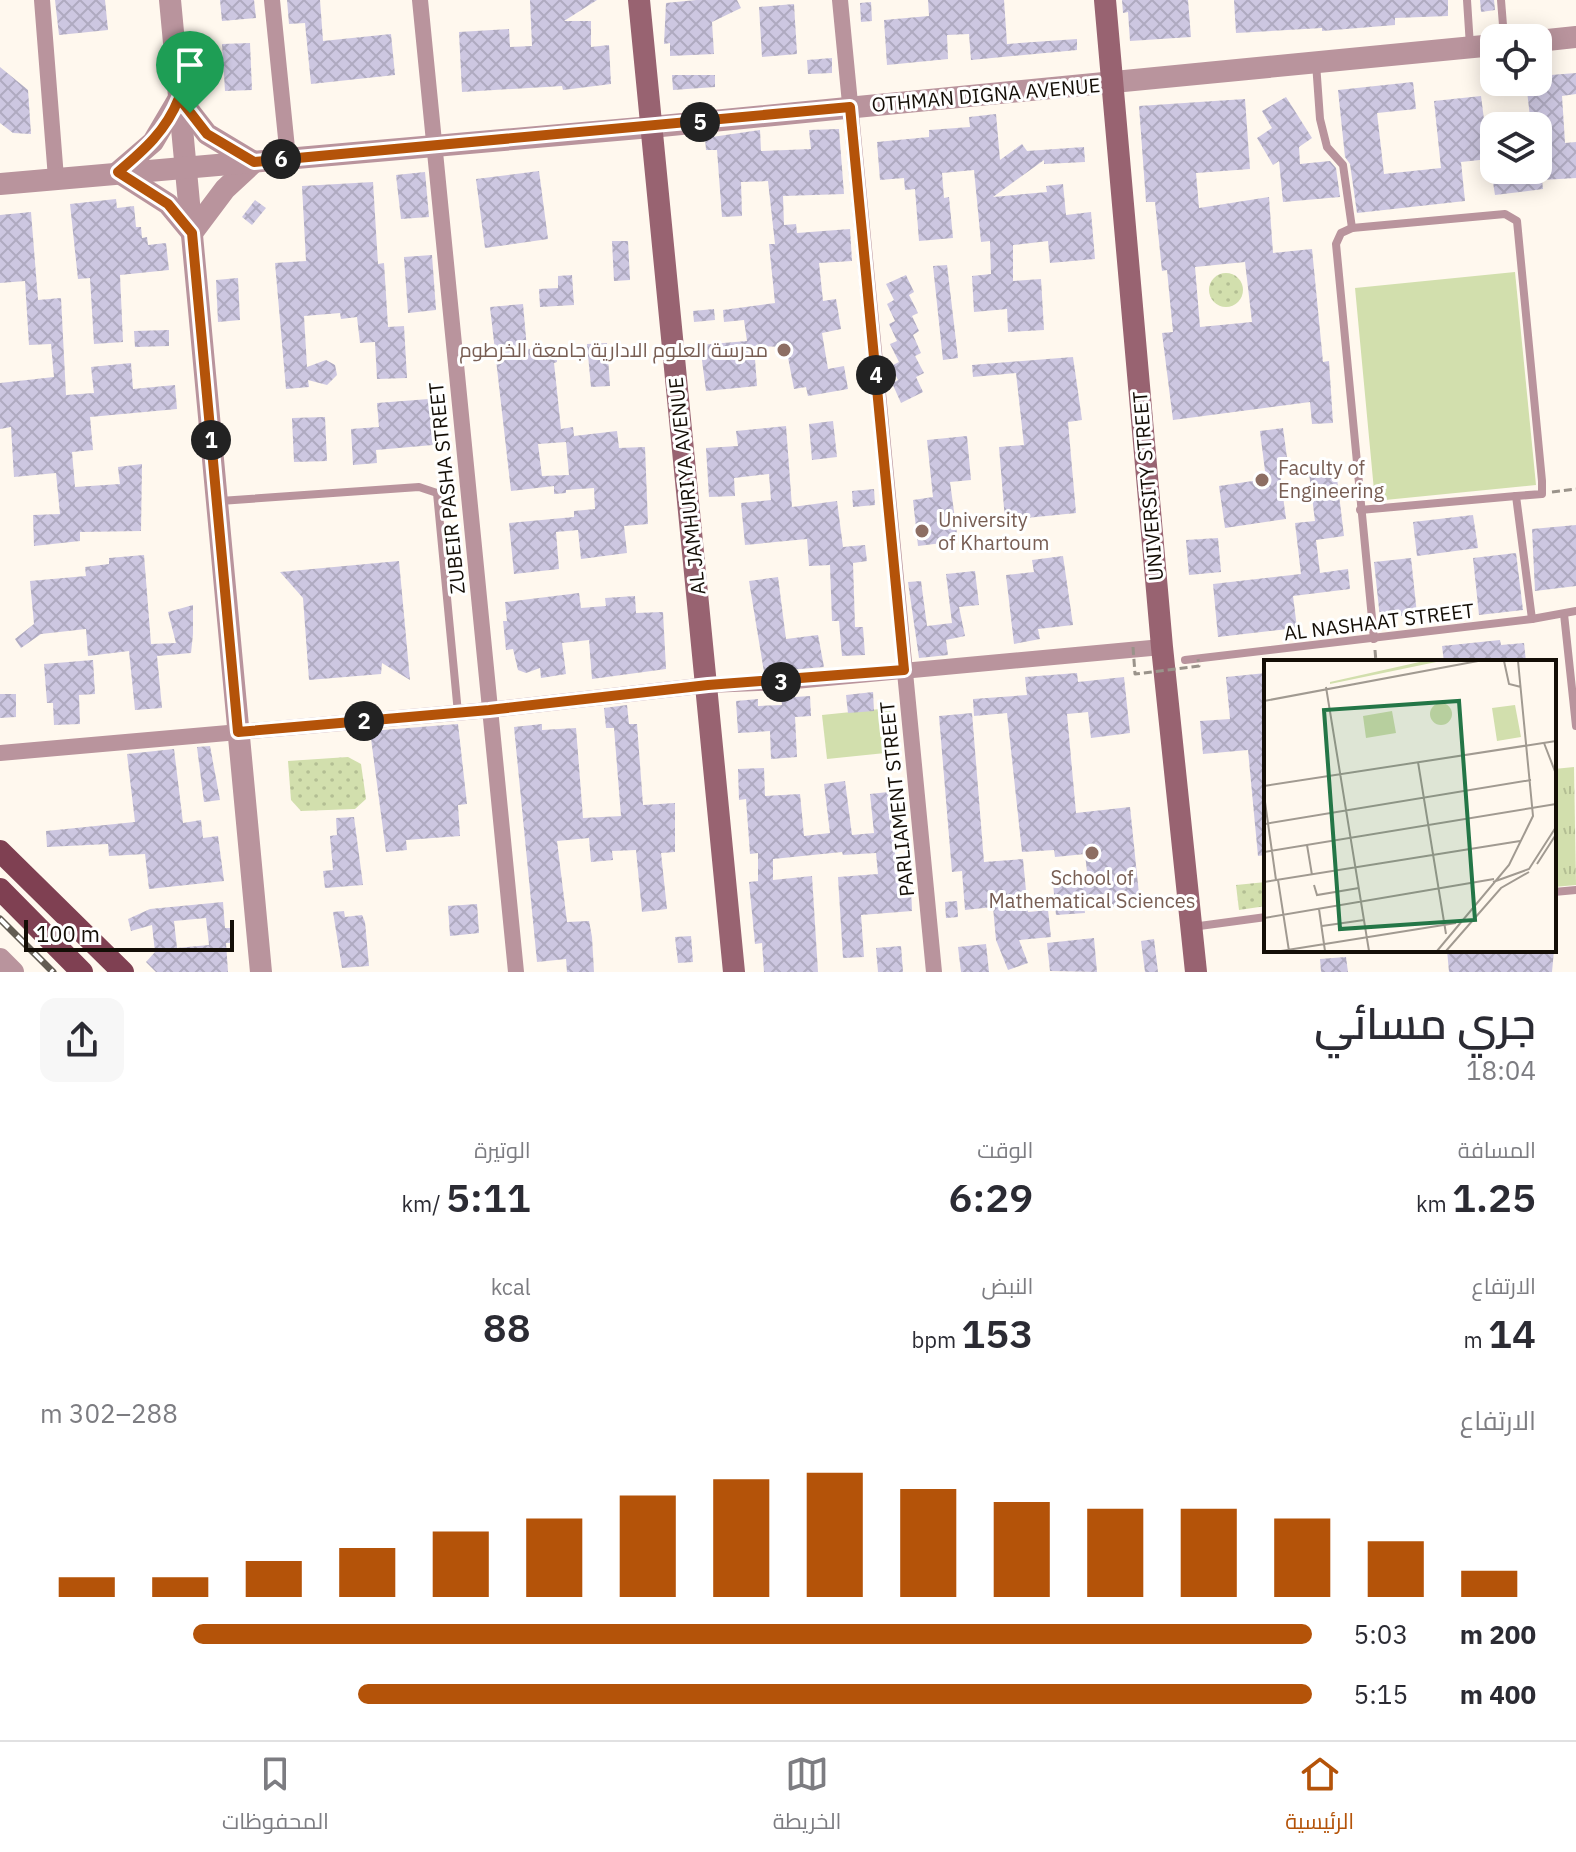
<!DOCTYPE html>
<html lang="ar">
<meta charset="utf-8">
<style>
:root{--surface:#fff;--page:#f7f7f7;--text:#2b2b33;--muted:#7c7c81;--line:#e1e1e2;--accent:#b45309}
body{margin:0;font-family:"IBM Plex Sans",Cairo,sans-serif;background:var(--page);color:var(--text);direction:rtl;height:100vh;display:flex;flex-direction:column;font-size:30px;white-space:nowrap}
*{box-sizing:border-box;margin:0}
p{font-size:26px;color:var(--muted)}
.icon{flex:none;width:44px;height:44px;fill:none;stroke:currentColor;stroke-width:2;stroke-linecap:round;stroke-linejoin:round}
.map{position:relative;height:972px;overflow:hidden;direction:ltr}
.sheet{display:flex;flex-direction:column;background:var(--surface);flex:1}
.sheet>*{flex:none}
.fabs{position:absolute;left:1480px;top:24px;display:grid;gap:16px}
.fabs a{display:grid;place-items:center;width:72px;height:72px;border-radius:16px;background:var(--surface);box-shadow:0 4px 20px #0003;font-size:40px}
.scale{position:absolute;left:24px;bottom:20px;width:210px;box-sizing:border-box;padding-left:8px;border:4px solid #140e06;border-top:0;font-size:22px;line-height:28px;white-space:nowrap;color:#140e06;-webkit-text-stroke:6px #fff;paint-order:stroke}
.pin{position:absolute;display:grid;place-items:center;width:68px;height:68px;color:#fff;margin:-82px -34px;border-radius:50% 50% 50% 0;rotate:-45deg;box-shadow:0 0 8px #0007}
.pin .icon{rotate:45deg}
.km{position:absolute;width:40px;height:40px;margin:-20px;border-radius:50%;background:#222;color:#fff;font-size:22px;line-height:40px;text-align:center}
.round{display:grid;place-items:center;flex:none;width:84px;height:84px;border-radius:16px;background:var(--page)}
.summary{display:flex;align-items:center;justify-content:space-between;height:136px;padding:0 40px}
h1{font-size:44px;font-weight:600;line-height:60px}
.figures{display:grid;grid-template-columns:repeat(3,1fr);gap:12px;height:136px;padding:8px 40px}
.figures div{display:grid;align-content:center}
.figures b{font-size:40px;font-weight:600}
.figures small{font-size:22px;font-weight:400}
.figures p{font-size:22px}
.chart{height:224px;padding:16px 40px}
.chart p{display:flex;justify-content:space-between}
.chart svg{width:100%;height:144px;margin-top:8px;stroke:var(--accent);stroke-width:6}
ul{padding:0 40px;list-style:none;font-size:26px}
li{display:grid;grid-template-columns:128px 96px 1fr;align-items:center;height:60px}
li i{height:20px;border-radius:10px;background:var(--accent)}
.tabs{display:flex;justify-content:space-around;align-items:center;height:112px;border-top:2px solid var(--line);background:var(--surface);font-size:22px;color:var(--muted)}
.tabs a{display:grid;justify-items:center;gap:4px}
.tabs .on{color:var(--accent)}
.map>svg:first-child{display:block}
.grass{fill:url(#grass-tufts)}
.park{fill:url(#park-dots)}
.pitch{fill:#d2dfad}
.building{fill:url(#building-cross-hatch);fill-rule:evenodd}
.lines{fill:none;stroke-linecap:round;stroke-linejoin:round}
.path{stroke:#9a938a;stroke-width:3;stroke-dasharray:8 4;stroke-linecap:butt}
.service{stroke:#b9949d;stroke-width:8}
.minor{stroke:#b9949d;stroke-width:16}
.tertiary{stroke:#b9949d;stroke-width:22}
.secondary{stroke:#986371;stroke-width:22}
.primary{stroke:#7f4052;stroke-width:22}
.rail-casing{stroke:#625c53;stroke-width:7}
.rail{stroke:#fff;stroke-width:4;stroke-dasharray:12;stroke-linecap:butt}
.path-bridge{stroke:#9a938a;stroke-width:3;stroke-dasharray:8 4;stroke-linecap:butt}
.route-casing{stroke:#fff;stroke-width:16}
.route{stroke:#b45309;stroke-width:10}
.education-dot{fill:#8d6e63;stroke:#fff;stroke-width:3}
.labels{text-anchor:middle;stroke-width:6;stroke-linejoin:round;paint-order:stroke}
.street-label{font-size:20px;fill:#140e06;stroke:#fff}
.education-label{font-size:20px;fill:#785e54;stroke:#fff;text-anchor:start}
.inset-road{fill:none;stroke:#a19a91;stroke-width:2}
.view{fill:#247647;fill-opacity:0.15;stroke:#247647;stroke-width:4}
.inset-edge{fill:none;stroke:#140e06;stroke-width:4}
</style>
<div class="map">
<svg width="1576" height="972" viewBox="0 0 1576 972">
<defs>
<pattern id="grass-tufts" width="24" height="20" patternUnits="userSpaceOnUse" patternTransform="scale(2)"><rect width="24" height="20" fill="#d2dfad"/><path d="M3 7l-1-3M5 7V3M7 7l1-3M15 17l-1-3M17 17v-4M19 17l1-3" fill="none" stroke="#b3be93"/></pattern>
<pattern id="park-dots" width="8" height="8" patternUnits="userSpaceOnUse" patternTransform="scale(2)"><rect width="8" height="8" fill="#d2dfad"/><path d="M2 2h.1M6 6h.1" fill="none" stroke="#b3be93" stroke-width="1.8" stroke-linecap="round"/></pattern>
<pattern id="building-cross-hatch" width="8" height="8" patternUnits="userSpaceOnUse" patternTransform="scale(2)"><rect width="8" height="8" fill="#cdc7e1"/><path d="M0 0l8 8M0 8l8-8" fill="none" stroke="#afaac0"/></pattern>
</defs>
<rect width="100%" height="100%" fill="#fff8ee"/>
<polygon class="grass" points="1574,767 1576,885 1554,887 1554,769"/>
<g class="park">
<circle cx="1226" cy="290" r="17"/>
<polygon points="348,757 361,764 366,799 355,809 301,811 291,800 288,761"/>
<polygon points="1266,882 1266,906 1239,910 1236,885"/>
</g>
<g class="pitch">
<polygon points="1515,272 1536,485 1375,501 1355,288"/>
<polygon points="890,708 895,752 827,759 822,715"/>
</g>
<g class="building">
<polygon points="55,0 105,0 108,30 59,35"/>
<polygon points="220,0 254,0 256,18 222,21"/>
<polygon points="287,0 320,0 323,41 391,34 395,75 311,84 305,23 289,24"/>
<polygon points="530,0 597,0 564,21 591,21 591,47 609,45 611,84 563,90 562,86 462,92 459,32 509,29 510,47 532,46"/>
<polygon points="696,0 737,0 741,8 712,22 714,54 670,56 670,43 664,44 666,3"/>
<polygon points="928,0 1004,0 1007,44 1077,39 1077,50 971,60 969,34 947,35 948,59 887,65 884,20 929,16"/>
<polygon points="1122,0 1188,0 1191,37 1130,41 1128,12 1123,13"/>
<polygon points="1234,0 1448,0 1448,16 1395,18 1395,25 1322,31 1322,28 1236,33"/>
<polygon points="1480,0 1494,0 1495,10 1481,12"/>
<polygon points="871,2 872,21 861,22 860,3"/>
<polygon points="794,4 797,54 762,57 759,7"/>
<polygon points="250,43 252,90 225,91 222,44"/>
<polygon points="832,58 832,73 808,74 807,60"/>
<polygon points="0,67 28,90 31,134 13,133 0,123"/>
<polygon points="1576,73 1576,94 1562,96 1565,143 1576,142 1576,178 1542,180 1543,189 1495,195 1491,170 1538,170 1538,126 1531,126 1526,82 1538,82 1538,76"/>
<polygon points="672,75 715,75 715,87 673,90"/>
<polygon points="1413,82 1416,109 1377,113 1384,174 1441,168 1434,101 1481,96 1489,159 1461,162 1465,201 1357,213 1350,164 1345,157 1338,90"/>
<polygon points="1286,97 1312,138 1299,147 1300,164 1330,161 1336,168 1340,197 1283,202 1279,161 1273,165 1257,138 1272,128 1262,111"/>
<path d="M1245,99l5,70 -54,4 3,35 70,-11 4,56 39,-4 11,113 6,-1 4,62 -21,1 -2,-22 -137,18 -11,-87 11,-1 -6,-62 -5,1 -7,-69h-9l-7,-96zM1245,262l7,60 -52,5 -5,-60z"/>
<polygon points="996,114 1000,160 1022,144 1027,151 1084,147 1085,162 1044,164 1044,160 993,197 1047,192 1046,186 1063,184 1066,215 1091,212 1095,259 1050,263 1048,241 1013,245 1013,281 1041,279 1044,330 1008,332 1007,309 974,312 972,276 991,274 990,241 981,242 974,170 942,173 944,198 949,197 953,238 919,241 915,189 905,190 904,178 880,180 877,142 929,137 929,130 970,127 969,117"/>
<polygon points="839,129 844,194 783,196 784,225 796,224 797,233 850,229 852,261 819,263 823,301 836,299 841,329 822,333 828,369 844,366 848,389 808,396 806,387 794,389 786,347 754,346 757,386 706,391 700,345 747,341 744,320 724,322 723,310 775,303 769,244 775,244 768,181 741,182 742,216 722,217 717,150 706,150 705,138 760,130 761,151 811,149 809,130"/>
<polygon points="539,171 548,239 485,248 476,179"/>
<polygon points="425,172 429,217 401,219 396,175"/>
<polygon points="373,182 378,264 384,263 388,327 404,326 407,378 377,379 375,342 360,343 357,317 341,319 340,313 304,316 307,367 326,360 335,365 337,375 327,385 308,380 309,387 286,389 275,263 306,261 302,186"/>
<polygon points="116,199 117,208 134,206 136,227 141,227 142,238 147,237 148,245 166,243 169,270 120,275 123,342 94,344 90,278 78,279 70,204"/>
<polygon points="255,200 266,208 252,225 242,217"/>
<polygon points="31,212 38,300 61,298 66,395 94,393 91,367 131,363 133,389 175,385 177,409 90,417 93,450 72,452 75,487 120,484 118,467 142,464 141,531 80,532 80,541 34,546 33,515 60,514 56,473 14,477 11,427 0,429 0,383 54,377 51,344 29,345 25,281 0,283 0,215"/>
<polygon points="612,241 628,241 630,280 614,281"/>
<polygon points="432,255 436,310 408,313 404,257"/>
<polygon points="947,265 958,358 943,360 933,266"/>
<polygon points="572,275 574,305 540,307 539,289 558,288 558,276"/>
<polygon points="906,275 914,292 909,295 918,313 912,316 919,331 913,335 921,353 915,356 924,373 916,377 923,392 901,403 892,383 898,380 891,366 899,362 890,344 897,341 889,324 895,321 887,304 894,300 886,284"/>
<polygon points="238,278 240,320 218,322 216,280"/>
<path d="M523,304l4,45 29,-2 1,15 -3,1 7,66 12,-2 1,9 43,-5 2,17 26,-1 3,77 -24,2 3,27 -46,6 -3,-29 -22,2 3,37 -45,5 -5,-51 65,-6v-6l21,-2 -1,-21 -28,2v3l-12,1v-8l-43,5 -21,-184zM566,442l3,33 -27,1 -4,-32z"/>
<polygon points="714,309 715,320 694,322 693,311"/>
<polygon points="169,330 169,346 135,347 134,331"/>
<polygon points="607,343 610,386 591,387 587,344"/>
<polygon points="1073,357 1082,420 1068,422 1076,513 1005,520 999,447 1024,445 1016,373 973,377 972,365"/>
<polygon points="429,399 433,445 376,450 377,463 353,465 351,429 379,427 377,403"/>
<polygon points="325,417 327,461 294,462 292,418"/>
<polygon points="833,421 837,457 812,460 809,424"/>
<polygon points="786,426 792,507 837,501 843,547 865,545 867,561 853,563 855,627 863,627 865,655 842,656 839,621 832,621 830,565 809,566 807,539 745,545 741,503 771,500 769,474 734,478 735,496 709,497 706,448 738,446 736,431"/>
<polygon points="1283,428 1288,465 1279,466 1286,519 1225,528 1219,486 1266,479 1260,431"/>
<polygon points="967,436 971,480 950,482 958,541 918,546 913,500 933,497 927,440"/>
<polygon points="1336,470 1344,536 1316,540 1320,573 1348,569 1350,589 1293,596 1297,628 1218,637 1213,584 1301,574 1295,523 1315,521 1309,473"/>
<polygon points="874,489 875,505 853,507 852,491"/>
<polygon points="1473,515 1478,548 1417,556 1413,522"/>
<polygon points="1576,525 1576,586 1535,591 1532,529"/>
<polygon points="1218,538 1221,572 1189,575 1186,540"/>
<polygon points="1516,553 1523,610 1479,615 1473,558"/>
<polygon points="144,555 151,644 176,643 168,612 193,605 193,634 191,653 157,656 162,708 135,710 129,651 88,656 86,629 41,634 21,648 15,639 34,624 30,581 86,576 85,567 109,564 109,558"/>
<polygon points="1063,556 1073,625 1038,629 1040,639 1014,644 1006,575 1034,572 1032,560"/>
<polygon points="1411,558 1417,614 1380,618 1374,562"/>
<polygon points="399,561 410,680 382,663 381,674 309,680 303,598 280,572"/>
<polygon points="975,571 979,605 959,607 965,636 946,640 948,655 919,658 908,582 921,581 927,626 952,623 946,574"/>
<polygon points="778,577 786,639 818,635 824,667 764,672 749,581"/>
<polygon points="579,593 581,608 606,606 605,598 635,596 636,613 663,612 666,669 592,679 589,640 562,643 566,674 541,678 540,668 526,673 518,670 513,649 506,650 503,621 507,621 505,602"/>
<polygon points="1500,640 1501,645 1524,643 1526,662 1444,662 1442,646"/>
<polygon points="93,660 95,694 79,695 80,724 54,725 53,703 47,703 44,664"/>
<polygon points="1077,673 1078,682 1124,677 1130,733 1091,738 1088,712 1067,714 1076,813 1130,807 1140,904 1106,908 1105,894 1083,896 1085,913 1056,915 1053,883 1088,880 1085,854 1055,857 1054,850 1022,852 1007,713 974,716 973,699 1027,695 1025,677"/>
<polygon points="1266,673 1266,855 1258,856 1248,750 1203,754 1200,721 1230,719 1226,677"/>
<polygon points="873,692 874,711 848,713 846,695"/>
<polygon points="0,694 16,694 16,717 0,718"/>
<polygon points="810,696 811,716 795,717 797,757 771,759 770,731 738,733 736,701 758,699 758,706 782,705 781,698"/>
<polygon points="627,705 629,724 637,724 643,805 675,803 675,852 661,853 667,909 642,912 636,850 612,851 613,860 591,862 589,838 557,841 567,922 589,921 592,937 594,972 567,972 566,959 537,962 514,727 542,724 542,730 576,728 583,818 621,816 614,728 606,728 604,708"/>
<polygon points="972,713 984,862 1023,859 1028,912 1048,910 1051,937 1019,940 1028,963 1008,970 996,940 993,907 965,910 962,871 952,872 939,716"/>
<polygon points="458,724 467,804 458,805 460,836 406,840 407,850 386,852 370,731"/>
<polygon points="210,746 220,800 204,802 197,747"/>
<polygon points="174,749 183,823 201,820 203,838 218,836 224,881 149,889 145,854 109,856 108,844 47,847 46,831 135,822 127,754"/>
<polygon points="764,768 765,796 800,794 804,836 830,833 824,784 845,781 852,835 874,833 870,794 888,792 899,888 911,888 912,911 861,915 864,957 843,958 838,877 878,874 876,853 843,855 842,852 773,859 773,880 812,876 818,972 764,972 762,943 755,944 749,882 758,881 758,853 750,854 746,799 739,800 738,769"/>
<polygon points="354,817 363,885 325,888 323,871 333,870 330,836 337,835 336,818"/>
<polygon points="957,901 958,917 946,918 945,902"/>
<path d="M223,902l2,26h5v15h-4l2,29h-72l-10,-10 9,-10 -3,-27 -21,6 -3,-12 22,-10zM206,918l3,27 -32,3 -3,-27z"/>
<polygon points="477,904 479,933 450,936 448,906"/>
<polygon points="344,911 345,917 362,915 365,922 369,966 342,968 333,912"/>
<polygon points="691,936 693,962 678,963 675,937"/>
<polygon points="1094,938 1097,972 1050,971 1047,943"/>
<polygon points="1154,939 1158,972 1145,972 1141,941"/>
<polygon points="986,944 989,972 961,972 958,947"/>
<polygon points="901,946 903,972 878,972 876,948"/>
<polygon points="1447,950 1554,950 1552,972 1449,972"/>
<polygon points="1346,957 1348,972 1321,972 1320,959"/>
</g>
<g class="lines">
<g class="path">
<polyline points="1552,492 1576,489"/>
<polyline points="1375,650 1376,662"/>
</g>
<g class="service">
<polyline points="1467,0 1470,46"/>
<polyline points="1501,0 1504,38"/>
<polyline points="1316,63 1320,119 1327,147 1343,165 1352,228"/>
<polyline points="220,501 419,487 437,493 458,713"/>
<polyline points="1360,510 1516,496"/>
<polyline points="1564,614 1576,726"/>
<polyline points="1374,639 1336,244 1341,233 1352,228 1505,214 1517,221 1542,481 1542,494 1516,496 1532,619"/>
<polyline points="1185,660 1532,619 1576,611"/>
<polyline points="1554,892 1576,890"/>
<polyline points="1192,927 1266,917"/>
</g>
<g class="minor">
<polyline points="42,0 56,178"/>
<polyline points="272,0 288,158"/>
<polyline points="420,0 516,972"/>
<polyline points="840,0 934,972"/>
<polyline points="0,753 489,710 708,685 784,682 1162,647"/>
</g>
<g class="tertiary">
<polyline points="170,0 261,972"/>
<polyline points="1538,41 1576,37"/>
<polygon points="179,98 207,134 254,162 225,189 192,233 168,204 118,172 153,142"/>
<polyline points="0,184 651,127 1494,45"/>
<polyline points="0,959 13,972"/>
</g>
<g class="secondary">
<polyline points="639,0 734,972"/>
<polyline points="1105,0 1162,647 1196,972"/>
</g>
<g class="primary">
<polyline points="0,851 123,972"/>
<polyline points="0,889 82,972"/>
</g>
<defs>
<polyline id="rail" points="0,919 53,972"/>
</defs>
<use href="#rail" class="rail-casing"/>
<use href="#rail" class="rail"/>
<polyline class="path-bridge" points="1133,647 1135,674 1199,666 1198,659"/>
</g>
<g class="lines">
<defs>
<path id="route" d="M179,98l28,36 47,28 596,-55 54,563 -196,15 -219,25 -251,22 -46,-499 -24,-29 -50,-32c26,-22 48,-41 61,-74z"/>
</defs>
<use href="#route" class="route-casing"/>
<use href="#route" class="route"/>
</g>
<g class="education-dot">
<circle cx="784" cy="350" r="8"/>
<circle cx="1262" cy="480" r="8"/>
<circle cx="922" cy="531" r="8"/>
<circle cx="1092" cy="853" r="8"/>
</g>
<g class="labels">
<g class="street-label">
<text transform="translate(986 95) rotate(-5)" y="7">OTHMAN DIGNA AVENUE</text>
<text transform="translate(687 486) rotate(-96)" y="7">AL JAMHURIYA AVENUE</text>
<text transform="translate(1148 486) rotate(-95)" y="7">UNIVERSITY STREET</text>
<text transform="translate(447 488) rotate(-96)" y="7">ZUBEIR PASHA STREET</text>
<text transform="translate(1379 622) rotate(-7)" y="7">AL NASHAAT STREET</text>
<text transform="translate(897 799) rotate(-96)" y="7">PARLIAMENT STREET</text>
</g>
<g class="education-label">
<text x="768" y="357" text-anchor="end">مدرسة العلوم الادارية جامعة الخرطوم</text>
<text x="1278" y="475">Faculty of<tspan x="1278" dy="23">Engineering</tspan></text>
<text x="938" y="527">University<tspan x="938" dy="23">of Khartoum</tspan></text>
<text x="1092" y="885" text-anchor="middle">School of<tspan x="1092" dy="23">Mathematical Sciences</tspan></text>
</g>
</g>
<g transform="translate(1264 660)">
<rect width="292" height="292" fill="#fff8ee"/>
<path d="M166 54a11 11 0 1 1 22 0a11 11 0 1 1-22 0Z" fill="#d2dfad"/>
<path d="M160,1h17l-111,23v-2z" fill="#d2dfad"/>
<path d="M251,45l6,32 -24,4 -5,-33zM128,51l4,22 -30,5 -3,-22z" fill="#d2dfad"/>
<path class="inset-road" d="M240,1l5,23 12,3M62,27l43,264M0,41l214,-40M280,83l12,31M154,102l28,172M0,126l292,-45M0,135l12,85M0,164l267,-44M43,185l5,30M0,192l292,-48M273,204l18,-28M14,220l11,71M0,222l256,-41M229,222l36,-13 27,-42M50,225l3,10 42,-7M55,249l6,42M0,258l230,-39M58,266l42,-6M17,291l175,-28M173,291l72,-86 24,-49 -15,-155M182,291l55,-63 28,-16"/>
<path class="view" d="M195,41l16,219 -135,9 -16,-219z"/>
<rect width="292" height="292" class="inset-edge"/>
</g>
</svg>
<div class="fabs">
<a><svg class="icon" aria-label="locate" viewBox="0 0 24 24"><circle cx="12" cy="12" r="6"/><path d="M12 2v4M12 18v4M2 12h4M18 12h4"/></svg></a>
<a><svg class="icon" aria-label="layers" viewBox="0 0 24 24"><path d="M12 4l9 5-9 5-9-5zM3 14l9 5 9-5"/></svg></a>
</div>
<div class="scale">100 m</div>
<div class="pin" style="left:190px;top:113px;background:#1e9e55"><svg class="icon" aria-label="arrive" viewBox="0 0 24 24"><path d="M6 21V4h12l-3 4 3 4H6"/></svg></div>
<b class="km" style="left:211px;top:440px">1</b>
<b class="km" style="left:364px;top:721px">2</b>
<b class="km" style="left:781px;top:682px">3</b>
<b class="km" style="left:876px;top:375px">4</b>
<b class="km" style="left:700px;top:122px">5</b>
<b class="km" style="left:281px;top:159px">6</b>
</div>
<section class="sheet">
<div class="summary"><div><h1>جري مسائي</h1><p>18:04</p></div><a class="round"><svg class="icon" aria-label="share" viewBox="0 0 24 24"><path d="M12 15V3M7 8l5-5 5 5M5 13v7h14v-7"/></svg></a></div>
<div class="figures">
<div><p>المسافة</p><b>1.25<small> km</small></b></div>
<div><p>الوقت</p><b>6:29</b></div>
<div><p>الوتيرة</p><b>5:11<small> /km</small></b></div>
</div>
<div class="figures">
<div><p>الارتفاع</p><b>14<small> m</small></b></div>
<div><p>النبض</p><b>153<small> bpm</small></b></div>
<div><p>kcal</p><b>88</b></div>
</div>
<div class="chart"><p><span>الارتفاع</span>288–302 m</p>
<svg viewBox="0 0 160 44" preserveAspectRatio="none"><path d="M5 44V38M15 44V38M25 44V33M35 44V29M45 44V24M55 44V20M65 44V13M75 44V8M85 44V6M95 44V11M105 44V15M115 44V17M125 44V17M135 44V20M145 44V27M155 44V36"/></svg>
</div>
<ul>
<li><b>200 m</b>5:03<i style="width:88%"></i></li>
<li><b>400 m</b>5:15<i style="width:75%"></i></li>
</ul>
</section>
<nav class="tabs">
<a class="on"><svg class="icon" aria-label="home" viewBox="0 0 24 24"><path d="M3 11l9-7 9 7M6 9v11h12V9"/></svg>الرئيسية</a>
<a><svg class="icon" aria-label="map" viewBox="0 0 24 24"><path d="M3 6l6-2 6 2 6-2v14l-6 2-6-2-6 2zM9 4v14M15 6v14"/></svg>الخريطة</a>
<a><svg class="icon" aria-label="saved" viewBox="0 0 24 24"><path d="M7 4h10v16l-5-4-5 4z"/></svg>المحفوظات</a>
</nav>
